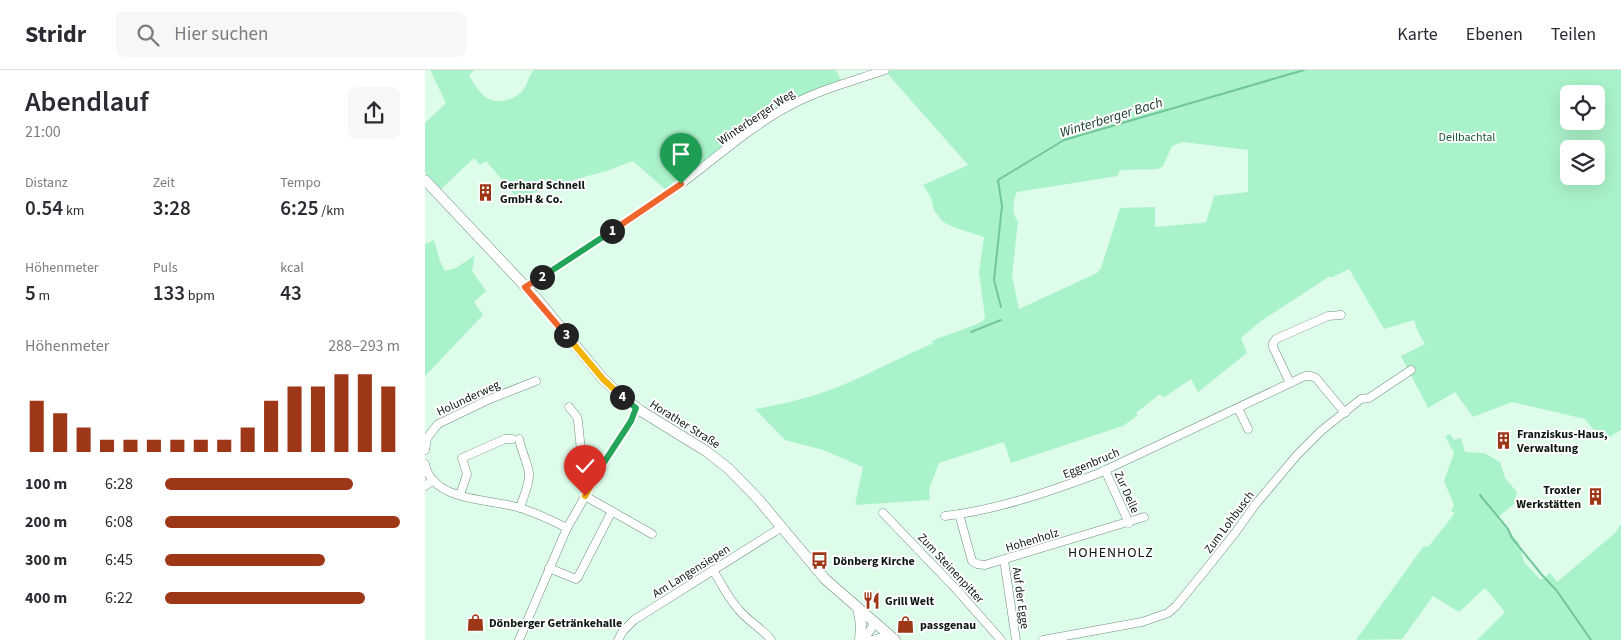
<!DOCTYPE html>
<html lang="de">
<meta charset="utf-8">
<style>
:root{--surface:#fff;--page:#f7f7f7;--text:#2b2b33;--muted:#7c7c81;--line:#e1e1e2;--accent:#9e3718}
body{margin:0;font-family:"Source Sans 3",sans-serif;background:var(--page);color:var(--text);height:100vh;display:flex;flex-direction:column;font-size:19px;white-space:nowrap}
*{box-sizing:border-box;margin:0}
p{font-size:16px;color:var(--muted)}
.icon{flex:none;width:28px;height:28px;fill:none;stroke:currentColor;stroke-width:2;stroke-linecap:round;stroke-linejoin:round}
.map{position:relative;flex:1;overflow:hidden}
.panel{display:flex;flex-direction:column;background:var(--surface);width:425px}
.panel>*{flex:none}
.buttons{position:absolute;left:1135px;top:15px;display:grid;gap:10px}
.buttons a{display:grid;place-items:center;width:45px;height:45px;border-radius:8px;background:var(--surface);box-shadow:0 5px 20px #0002;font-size:25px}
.pin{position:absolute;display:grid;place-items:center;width:42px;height:42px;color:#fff;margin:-51px -21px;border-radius:50% 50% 50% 0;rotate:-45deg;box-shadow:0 0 5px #0007}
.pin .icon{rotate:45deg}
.km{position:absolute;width:25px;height:25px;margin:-12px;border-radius:50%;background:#222;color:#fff;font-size:14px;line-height:25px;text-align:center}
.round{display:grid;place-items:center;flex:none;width:52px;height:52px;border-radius:8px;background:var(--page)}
.overview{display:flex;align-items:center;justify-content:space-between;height:85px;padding:0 25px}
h1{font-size:28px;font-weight:600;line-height:38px}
.figures{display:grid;grid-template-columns:repeat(3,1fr);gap:8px;height:85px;padding:5px 25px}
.figures div{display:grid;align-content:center}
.figures b{font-size:21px;font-weight:600}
.figures small{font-size:14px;font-weight:400}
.figures p{font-size:14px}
.chart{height:140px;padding:10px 25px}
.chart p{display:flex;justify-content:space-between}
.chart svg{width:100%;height:90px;margin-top:5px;stroke:var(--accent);stroke-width:6}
ul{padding:0 25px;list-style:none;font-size:16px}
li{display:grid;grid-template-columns:80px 60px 1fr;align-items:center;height:38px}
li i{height:12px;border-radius:6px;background:var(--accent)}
header{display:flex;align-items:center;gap:30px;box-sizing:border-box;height:70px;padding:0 25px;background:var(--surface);border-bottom:1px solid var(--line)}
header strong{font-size:24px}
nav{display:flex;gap:28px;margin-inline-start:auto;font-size:18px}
.search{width:350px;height:45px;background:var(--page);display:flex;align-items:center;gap:12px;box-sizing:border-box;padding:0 18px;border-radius:8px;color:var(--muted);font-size:19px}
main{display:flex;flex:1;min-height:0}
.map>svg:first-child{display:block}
.green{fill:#aaf3ca;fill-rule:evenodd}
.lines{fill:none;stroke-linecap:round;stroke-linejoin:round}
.stream{stroke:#72c79a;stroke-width:2}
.minor-casing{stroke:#708c7c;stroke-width:9}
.major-casing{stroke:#708c7c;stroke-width:11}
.minor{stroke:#fff;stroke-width:8}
.major{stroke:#fff;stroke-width:10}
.split-1-casing{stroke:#fff;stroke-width:10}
.split-2-casing{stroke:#fff;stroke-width:10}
.split-3-casing{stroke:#fff;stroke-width:10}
.split-4-casing{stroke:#fff;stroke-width:10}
.split-5-casing{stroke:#fff;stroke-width:10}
.split-6-casing{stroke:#fff;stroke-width:10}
.split-1{stroke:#f0652b;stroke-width:6}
.split-2{stroke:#22a559;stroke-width:6}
.split-3{stroke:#f0652b;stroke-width:6}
.split-4{stroke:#f5b400;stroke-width:6}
.split-5{stroke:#22a559;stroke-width:6}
.split-6{stroke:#f5b400;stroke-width:6}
.labels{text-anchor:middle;stroke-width:4;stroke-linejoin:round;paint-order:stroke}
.street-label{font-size:12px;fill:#0d1711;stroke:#fff}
.park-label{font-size:12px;fill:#18593b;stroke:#fff}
.poi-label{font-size:12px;font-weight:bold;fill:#0d1711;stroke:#fff;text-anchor:start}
.water-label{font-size:14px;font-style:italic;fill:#123826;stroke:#fff}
.neighbourhood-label{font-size:14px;letter-spacing:1px;fill:#0d1711;stroke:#fff}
</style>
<header>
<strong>Stridr</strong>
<div class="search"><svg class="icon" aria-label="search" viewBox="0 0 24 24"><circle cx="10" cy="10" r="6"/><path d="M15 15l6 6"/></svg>Hier suchen</div>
<nav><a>Karte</a><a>Ebenen</a><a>Teilen</a></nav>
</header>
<main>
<section class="panel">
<div class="overview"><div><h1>Abendlauf</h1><p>21:00</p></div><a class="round"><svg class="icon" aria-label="share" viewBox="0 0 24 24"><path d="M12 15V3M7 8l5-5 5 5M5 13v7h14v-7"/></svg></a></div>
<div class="figures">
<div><p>Distanz</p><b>0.54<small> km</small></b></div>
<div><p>Zeit</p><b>3:28</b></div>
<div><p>Tempo</p><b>6:25<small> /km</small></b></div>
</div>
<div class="figures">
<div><p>Höhenmeter</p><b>5<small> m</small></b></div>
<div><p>Puls</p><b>133<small> bpm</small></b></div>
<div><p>kcal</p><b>43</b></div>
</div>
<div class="chart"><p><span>Höhenmeter</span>288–293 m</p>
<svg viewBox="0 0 160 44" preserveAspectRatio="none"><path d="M5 44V19M15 44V25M25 44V32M35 44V38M45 44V38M55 44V38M65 44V38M75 44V38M85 44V38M95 44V32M105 44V19M115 44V12M125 44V12M135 44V6M145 44V6M155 44V12"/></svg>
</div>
<ul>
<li><b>100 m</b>6:28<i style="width:80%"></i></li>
<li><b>200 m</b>6:08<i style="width:100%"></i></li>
<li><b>300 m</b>6:45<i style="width:68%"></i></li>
<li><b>400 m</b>6:22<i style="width:85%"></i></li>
</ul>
</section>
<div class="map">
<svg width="1196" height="570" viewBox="0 0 1196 570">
<rect width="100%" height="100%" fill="#defcea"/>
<g class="green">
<path d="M5,0h44l-5,6c4,6 9,14 14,19 12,11 34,6 42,-8 3,-5 4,-12 9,-17h302l6,12 -35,12 -140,97 -34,-30 -27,10 -51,14 -37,14 -32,-38 -6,4 -6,-7 -33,31 -16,-17v-49l21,-20z"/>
<path d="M466,0h730v360l-18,11 -18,-22 -73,-17 -39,15 -18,-25 -27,16 -27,-52 24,-12 -7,-12 -4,-12 -30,9 -35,-60 -18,9 -1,-2 -69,45 -20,17 6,15 -49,39 -7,-13 -28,19 -3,-4 -24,19 2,2 -15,11 -112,37 -7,-21 -65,21 -10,26 1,11 -75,5 8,-38 -40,-17 -38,-10 -30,-31c29,-5 58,-12 85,-23 32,-13 62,-30 94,-43l-3,-2 46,-17 6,-3 2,-4 -6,-44 5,-36 -28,-9 -13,-6 -9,-12 -3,-12 -8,-13 45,-20 -82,-93zM1144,24h27v27h-27zM758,72l65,8v42l-34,4 -8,26 -6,1 -45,4v-20l-35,1 -19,60 -4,5 -78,36 -7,-33 6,-55c-7,-7 -5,-20 -1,-29l101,-16v-2l3,-4 37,-1 5,-3 9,-20zM1144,79h27v27h-27z"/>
<polygon points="9,170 15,191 20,201 31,198 50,185 47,201 61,221 49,232 58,245 0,306 0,174"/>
<polygon points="1025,364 1029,370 1036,368 1040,382 1059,383 1075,392 1080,408 1092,422 1089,434 1072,448 1094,473 1099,492 1116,510 1125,503 1132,512 1190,463 1196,454 1196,570 1052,570 1080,542 1060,518 1034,542 1008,526 977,569 931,570 998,477 1004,476 1030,443 1026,441 1029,435 1019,411 1029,383 1020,366"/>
</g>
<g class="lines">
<g class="stream">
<polyline points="576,237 569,210 577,136 573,110 639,70 879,0"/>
<polyline points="546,262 576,250"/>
<polyline points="1055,425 1083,459 1087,468 1117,505 1132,521 1166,570"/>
</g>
<defs>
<g id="minor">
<path d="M100,217c53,-33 105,-67 156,-103 35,-26 69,-57 108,-78 30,-16 64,-25 96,-36"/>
<polyline points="865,313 848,277 848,273 851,269 903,246 916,245"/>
<polyline points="144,337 152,347 153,351 156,381 161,387 177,397"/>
<polyline points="813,338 823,359"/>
<path d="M94,369c2,10 9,26 10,34 1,11 -6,24 -9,35"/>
<polyline points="0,380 2,368 13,354 65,329 111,311"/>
<path d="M0,394c7,37 63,35 92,43 17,5 34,13 50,21"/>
<polyline points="680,400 704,453"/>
<polyline points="0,416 8,410"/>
<polyline points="35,425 42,404 37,388 80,369 87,369"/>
<polyline points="160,426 227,464"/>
<polyline points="458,443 532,520 576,570"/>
<polyline points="534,444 547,491 552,494 560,495 719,447"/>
<path d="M520,446c52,-6 103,-24 152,-42l208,-98h6l5,2 29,35"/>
<polyline points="579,490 591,570"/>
<polyline points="124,498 151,509 153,507 187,441"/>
<path d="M288,500c8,13 15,28 26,40 10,12 23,18 32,30"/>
<polyline points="94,570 142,458 188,378 206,351 211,338"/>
<polyline points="193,570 198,561 209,550 357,457"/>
<polyline points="439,570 450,552"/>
<polyline points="447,570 458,567 466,570"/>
<polyline points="618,570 717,552 743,543 751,536 778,503 810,463 830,435 872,385 896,361 936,329 944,328 986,300"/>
</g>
<g id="major">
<polyline points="0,110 113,230 178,309 194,324 216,341 281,381 304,399 333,429 400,509 470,570"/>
<polyline points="433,538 436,554 435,570"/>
</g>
</defs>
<use href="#minor" class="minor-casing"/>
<use href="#major" class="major-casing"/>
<use href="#minor" class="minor"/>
<use href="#major" class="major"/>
</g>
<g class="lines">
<defs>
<polyline id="split-1" points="187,161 256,114"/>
<polyline id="split-2" points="117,207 187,161"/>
<polyline id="split-3" points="117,207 100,217 141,265"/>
<polyline id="split-4" points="141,265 178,309 197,327"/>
<polyline id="split-5" points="178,394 206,351 211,338 197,327"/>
<polyline id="split-6" points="160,426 178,394"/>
</defs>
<use href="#split-1" class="split-1-casing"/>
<use href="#split-2" class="split-2-casing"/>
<use href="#split-3" class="split-3-casing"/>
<use href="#split-4" class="split-4-casing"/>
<use href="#split-5" class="split-5-casing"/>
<use href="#split-6" class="split-6-casing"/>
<use href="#split-1" class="split-1"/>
<use href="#split-2" class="split-2"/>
<use href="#split-3" class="split-3"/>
<use href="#split-4" class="split-4"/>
<use href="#split-5" class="split-5"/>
<use href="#split-6" class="split-6"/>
</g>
<defs>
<symbol id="building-bare" viewBox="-9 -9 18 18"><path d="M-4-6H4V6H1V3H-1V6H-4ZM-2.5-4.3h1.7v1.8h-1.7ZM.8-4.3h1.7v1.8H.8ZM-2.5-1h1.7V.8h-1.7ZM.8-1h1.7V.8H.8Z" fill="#9e3718" stroke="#fff" stroke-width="2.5" paint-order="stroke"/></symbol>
<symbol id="bus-bare" viewBox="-9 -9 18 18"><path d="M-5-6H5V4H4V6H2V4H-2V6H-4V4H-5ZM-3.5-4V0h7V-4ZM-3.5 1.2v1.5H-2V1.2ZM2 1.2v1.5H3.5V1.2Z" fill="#9e3718" stroke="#fff" stroke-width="2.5" paint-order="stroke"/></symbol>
<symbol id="restaurant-bare" viewBox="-9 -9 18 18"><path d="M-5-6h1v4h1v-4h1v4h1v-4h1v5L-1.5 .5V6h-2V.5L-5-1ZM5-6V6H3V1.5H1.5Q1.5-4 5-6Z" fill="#9e3718" stroke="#fff" stroke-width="2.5" paint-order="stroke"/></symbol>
<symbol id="shop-bare" viewBox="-9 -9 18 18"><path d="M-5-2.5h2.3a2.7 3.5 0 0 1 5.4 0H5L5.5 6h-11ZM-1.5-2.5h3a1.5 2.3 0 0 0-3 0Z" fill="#9e3718" stroke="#fff" stroke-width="2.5" paint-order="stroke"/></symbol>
</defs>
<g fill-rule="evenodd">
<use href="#building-bare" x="48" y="110" width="25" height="25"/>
<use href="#building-bare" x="1066" y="358" width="25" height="25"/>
<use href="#building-bare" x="1158" y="414" width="25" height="25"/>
<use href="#bus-bare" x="382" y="478" width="25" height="25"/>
<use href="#restaurant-bare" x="434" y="518" width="25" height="25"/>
<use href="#shop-bare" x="38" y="540" width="25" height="25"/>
<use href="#shop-bare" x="468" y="542" width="25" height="25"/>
</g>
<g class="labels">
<g class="street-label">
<text transform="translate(331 47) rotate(-34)" y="4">Winterberger Weg</text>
<text transform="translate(43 328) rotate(-25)" y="4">Holunderweg</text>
<text transform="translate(260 354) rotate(32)" y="4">Horather Straße</text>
<text transform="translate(666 393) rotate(-23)" y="4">Eggenbruch</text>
<text transform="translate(702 422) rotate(66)" y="4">Zur Delle</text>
<text transform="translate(804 452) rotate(-53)" y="4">Zum Lohbusch</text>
<text transform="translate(607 470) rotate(-17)" y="4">Hohenholz</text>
<text transform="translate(526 498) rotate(47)" y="4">Zum Steinenpitter</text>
<text transform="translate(266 501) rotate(-32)" y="4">Am Langensiepen</text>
<text transform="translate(596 528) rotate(82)" y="4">Auf der Egge</text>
</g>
<g class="park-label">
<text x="1042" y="71">Deilbachtal</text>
</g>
<g class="poi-label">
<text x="75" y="119">Gerhard Schnell<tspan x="75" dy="14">GmbH &amp; Co.</tspan></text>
<text x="1092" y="368">Franziskus-Haus,<tspan x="1092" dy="14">Verwaltung</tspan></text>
<text x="1156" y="424" text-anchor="end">Troxler<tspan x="1156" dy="14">Werkstätten</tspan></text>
<text x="408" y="495">Dönberg Kirche</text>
<text x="460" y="535">Grill Welt</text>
<text x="64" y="557">Dönberger Getränkehalle</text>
<text x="495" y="559">passgenau</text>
</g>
<g class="water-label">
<text transform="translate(686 47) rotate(-17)" y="5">Winterberger Bach</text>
</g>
<g class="neighbourhood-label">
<text x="686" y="487">HOHENHOLZ</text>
</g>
</g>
</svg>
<div class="buttons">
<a><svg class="icon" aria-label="locate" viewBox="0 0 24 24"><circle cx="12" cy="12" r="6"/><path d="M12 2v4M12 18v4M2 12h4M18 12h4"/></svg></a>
<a><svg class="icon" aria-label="layers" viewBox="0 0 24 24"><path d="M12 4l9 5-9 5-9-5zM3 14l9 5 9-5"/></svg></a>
</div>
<div class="pin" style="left:256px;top:114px;background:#1e9e55"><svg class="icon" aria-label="arrive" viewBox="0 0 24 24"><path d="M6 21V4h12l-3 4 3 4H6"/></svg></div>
<div class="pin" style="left:160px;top:426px;background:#d93025"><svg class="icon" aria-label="check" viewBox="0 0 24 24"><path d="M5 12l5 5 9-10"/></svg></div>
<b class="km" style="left:187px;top:161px">1</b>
<b class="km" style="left:117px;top:207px">2</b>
<b class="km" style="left:141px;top:265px">3</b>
<b class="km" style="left:197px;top:327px">4</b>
</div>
</main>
